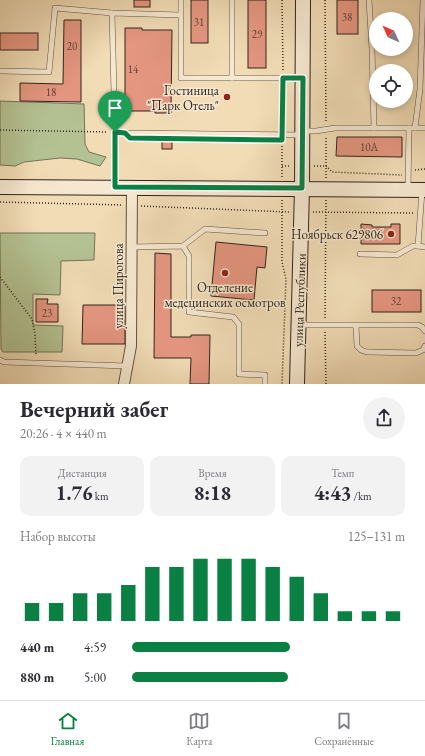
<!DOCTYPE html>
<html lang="ru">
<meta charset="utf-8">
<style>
:root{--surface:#fff;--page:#f2f2f3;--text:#2b2b33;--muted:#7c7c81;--line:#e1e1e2;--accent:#0b8043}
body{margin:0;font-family:"EB Garamond",serif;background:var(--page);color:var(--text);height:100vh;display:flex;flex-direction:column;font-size:15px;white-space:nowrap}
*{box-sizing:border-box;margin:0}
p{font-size:13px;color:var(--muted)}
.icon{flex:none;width:22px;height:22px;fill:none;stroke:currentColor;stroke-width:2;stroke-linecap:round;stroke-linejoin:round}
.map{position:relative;height:384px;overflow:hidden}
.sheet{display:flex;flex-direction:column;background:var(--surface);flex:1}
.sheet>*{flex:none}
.needle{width:26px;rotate:315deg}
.fabs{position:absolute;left:369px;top:12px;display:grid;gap:8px}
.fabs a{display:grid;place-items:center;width:44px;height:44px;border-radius:50%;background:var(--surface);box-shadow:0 2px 6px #0003;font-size:20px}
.pin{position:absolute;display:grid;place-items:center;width:34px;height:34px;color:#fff;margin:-41px -17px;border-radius:50% 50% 50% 0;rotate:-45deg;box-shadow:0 0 4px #0007}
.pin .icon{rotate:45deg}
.round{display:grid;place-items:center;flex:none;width:42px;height:42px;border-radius:21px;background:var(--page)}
.overview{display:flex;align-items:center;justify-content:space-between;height:68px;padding:0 20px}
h1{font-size:22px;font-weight:700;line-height:30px}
.figures{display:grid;grid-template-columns:repeat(3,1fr);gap:6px;height:68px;padding:4px 20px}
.figures div{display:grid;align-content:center;border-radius:10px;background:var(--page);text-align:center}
.figures b{font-size:20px;font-weight:700}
.figures small{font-size:11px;font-weight:400}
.figures p{font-size:11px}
.chart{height:112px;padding:8px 20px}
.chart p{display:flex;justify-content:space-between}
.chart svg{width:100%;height:72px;margin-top:4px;stroke:var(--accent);stroke-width:6}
ul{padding:0 20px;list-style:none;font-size:13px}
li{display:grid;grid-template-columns:64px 48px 1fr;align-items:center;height:30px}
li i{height:10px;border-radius:5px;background:var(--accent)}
.tabs{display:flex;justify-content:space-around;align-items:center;height:56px;border-top:1px solid var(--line);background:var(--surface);font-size:11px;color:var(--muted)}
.tabs a{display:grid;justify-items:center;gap:2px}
.tabs .selected{color:var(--accent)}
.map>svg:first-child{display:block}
.green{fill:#b4c293;stroke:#727358}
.building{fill:#e59681;stroke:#30241c}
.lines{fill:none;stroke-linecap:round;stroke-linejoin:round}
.lane-casing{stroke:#605242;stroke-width:6}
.street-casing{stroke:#605242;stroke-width:12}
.secondary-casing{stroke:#30241c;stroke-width:16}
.path{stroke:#30241c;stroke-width:1.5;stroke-dasharray:1 2;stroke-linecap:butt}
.lane{stroke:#f6e8d0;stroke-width:5}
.street{stroke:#f6e8d0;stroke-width:10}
.secondary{stroke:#f6e8d0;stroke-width:14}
.route-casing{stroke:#fff;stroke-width:8}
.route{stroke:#0b8043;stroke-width:5}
.poi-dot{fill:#8f2418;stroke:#f6e8d0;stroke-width:1.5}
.labels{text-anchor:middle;stroke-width:3;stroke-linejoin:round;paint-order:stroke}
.number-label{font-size:11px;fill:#5d4035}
.poi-label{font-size:13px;fill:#30241c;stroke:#f6e8d0;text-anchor:end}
.street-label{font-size:13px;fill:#30241c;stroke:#f6e8d0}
</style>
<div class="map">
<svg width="425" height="384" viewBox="0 0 425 384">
<rect width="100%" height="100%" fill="#f1dcb6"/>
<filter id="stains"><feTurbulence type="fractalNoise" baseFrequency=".005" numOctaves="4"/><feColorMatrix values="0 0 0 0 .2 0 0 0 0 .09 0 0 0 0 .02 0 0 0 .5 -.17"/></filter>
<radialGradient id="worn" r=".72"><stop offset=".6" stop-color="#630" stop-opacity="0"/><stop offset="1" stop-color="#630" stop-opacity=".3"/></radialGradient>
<g class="green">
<polygon points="0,101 84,104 85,144 89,152 106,157 100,166 77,159 60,158 24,162 15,166 0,165"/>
<polygon points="0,233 95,233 94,260 61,261 60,295 33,294 33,325 63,326 62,352 3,352 1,349"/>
</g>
<g class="building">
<rect x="134" y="0" width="16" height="7"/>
<rect x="191" y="0" width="17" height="43"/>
<rect x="248" y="0" width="18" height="68"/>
<rect x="337" y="0" width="21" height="34"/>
<polygon points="64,20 81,20 81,102 20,101 20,83 63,84"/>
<polygon points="125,28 142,28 142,30 172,30 171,113 155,113 155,111 125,111"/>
<rect x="0" y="33" width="38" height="17"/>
<polygon points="337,137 402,137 402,157 336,156"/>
<rect x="162" y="140" width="10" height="9"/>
<polygon points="361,224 372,225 372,227 391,227 391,224 400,224 400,244 361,244"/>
<polygon points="216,242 267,247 265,268 257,267 254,300 211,296"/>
<polygon points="155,253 171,254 171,337 191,337 191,335 210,335 209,384 190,384 191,358 154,358"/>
<rect x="372" y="290" width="49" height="22"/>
<polygon points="36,299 48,299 47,304 58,304 58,322 36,322"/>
<polygon points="83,305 125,305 125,344 82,344"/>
</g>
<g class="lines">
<defs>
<g id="lane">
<polyline points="181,0 181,78 302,78"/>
<polyline points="369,0 372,49 374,128"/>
<polyline points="0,71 49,72 55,8 112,13"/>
<polyline points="232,78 232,0"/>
<polyline points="415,128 420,89 423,0"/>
<polyline points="304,131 316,131 335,128 425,128"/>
<polyline points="131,133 302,135"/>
<polyline points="115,186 115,132 112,13 180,15"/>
<polyline points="408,189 409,128"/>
<polyline points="183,246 205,229 265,233"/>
<polyline points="418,246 425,247"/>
<polyline points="131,247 183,246 189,256 189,312 233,317 239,324 239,374 265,375 265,384"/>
<polyline points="360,254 397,255 413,246 418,246 422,191"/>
<polyline points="299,325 418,325 422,327 425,331"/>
<polyline points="356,326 357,346 361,350 367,352 416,353 423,350 425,346"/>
<polyline points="0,360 4,362 127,366"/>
</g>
<polyline id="street" points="124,384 131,346 132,187"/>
<g id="secondary">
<polyline points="0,187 425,190"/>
<polyline points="297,384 302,188 303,0"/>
</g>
</defs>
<use href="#lane" class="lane-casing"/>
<use href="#street" class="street-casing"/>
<use href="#secondary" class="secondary-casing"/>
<g class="path">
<polyline points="282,0 283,70"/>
<polyline points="325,0 326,122"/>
<polyline points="282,128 283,84"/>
<polyline points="0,130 108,132"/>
<polyline points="282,166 291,166"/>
<polyline points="314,166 326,166 332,172 402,175"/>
<polyline points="415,170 425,169"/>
<polyline points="282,177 282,142"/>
<polyline points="326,178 326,136"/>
<polyline points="282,200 282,262 286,279 282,384"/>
<polyline points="0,202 123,205"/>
<polyline points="141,206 289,212"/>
<polyline points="313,212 413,213"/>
<polyline points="0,277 32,319 35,334 36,356"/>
<polyline points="325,318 326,200"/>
<polyline points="325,332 326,384"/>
</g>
<use href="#lane" class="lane"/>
<use href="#street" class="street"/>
<use href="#secondary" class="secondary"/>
</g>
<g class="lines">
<defs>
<polygon id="route" points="283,78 303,78 302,188 115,187 115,132 125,133 130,138 282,140"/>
</defs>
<use href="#route" class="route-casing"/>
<use href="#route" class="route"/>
</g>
<g class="poi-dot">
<circle cx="227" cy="97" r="4"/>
<circle cx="391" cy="234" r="4"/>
<circle cx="225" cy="273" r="4"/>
</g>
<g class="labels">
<g class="number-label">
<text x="347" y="21">38</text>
<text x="199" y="26">31</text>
<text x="257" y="38">29</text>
<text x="72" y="50">20</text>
<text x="133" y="73">14</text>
<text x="51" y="96">18</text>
<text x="369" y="151">10А</text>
<text x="396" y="305">32</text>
<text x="47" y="317">23</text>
</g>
<g class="poi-label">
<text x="219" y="95">Гостиница<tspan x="219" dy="15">"Парк Отель"</tspan></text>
<text x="383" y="239">Ноябрьск 629806</text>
<text x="225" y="292" text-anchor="middle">Отделение<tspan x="225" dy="15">медецинских осмотров</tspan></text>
</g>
<g class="street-label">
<text transform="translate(118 286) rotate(-90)" y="5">улица Пирогова</text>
<text transform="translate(299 300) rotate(-88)" y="5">улица Республики</text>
</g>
</g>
<rect width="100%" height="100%" filter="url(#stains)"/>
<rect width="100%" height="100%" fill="url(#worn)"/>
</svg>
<div class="fabs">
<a><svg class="needle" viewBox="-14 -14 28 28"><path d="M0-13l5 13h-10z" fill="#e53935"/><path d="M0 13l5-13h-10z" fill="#7c7c81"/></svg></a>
<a><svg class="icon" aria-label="locate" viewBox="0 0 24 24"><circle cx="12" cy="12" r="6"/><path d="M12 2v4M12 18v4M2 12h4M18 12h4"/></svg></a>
</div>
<div class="pin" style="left:115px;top:132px;background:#1e9e55"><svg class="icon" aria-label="arrive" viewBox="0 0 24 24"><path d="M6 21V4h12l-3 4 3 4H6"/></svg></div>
</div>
<section class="sheet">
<div class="overview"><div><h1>Вечерний забег</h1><p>20:26 · 4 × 440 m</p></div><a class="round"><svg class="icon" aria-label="share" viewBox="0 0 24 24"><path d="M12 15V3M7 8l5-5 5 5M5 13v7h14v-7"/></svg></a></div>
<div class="figures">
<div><p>Дистанция</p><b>1.76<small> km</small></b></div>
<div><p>Время</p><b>8:18</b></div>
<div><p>Темп</p><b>4:43<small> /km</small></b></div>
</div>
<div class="chart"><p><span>Набор высоты</span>125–131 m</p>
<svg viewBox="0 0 160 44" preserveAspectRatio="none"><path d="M5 44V33M15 44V33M25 44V27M35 44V27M45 44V22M55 44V11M65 44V11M75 44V6M85 44V6M95 44V6M105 44V11M115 44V17M125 44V27M135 44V38M145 44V38M155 44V38"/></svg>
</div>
<ul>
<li><b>440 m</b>4:59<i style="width:58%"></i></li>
<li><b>880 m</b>5:00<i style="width:57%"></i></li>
</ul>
</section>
<nav class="tabs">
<a class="selected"><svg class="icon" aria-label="home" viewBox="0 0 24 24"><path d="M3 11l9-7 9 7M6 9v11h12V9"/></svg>Главная</a>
<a><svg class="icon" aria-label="map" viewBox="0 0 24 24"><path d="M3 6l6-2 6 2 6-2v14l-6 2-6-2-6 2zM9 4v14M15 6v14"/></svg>Карта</a>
<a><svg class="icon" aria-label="saved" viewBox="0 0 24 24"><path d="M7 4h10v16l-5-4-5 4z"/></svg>Сохранённые</a>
</nav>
